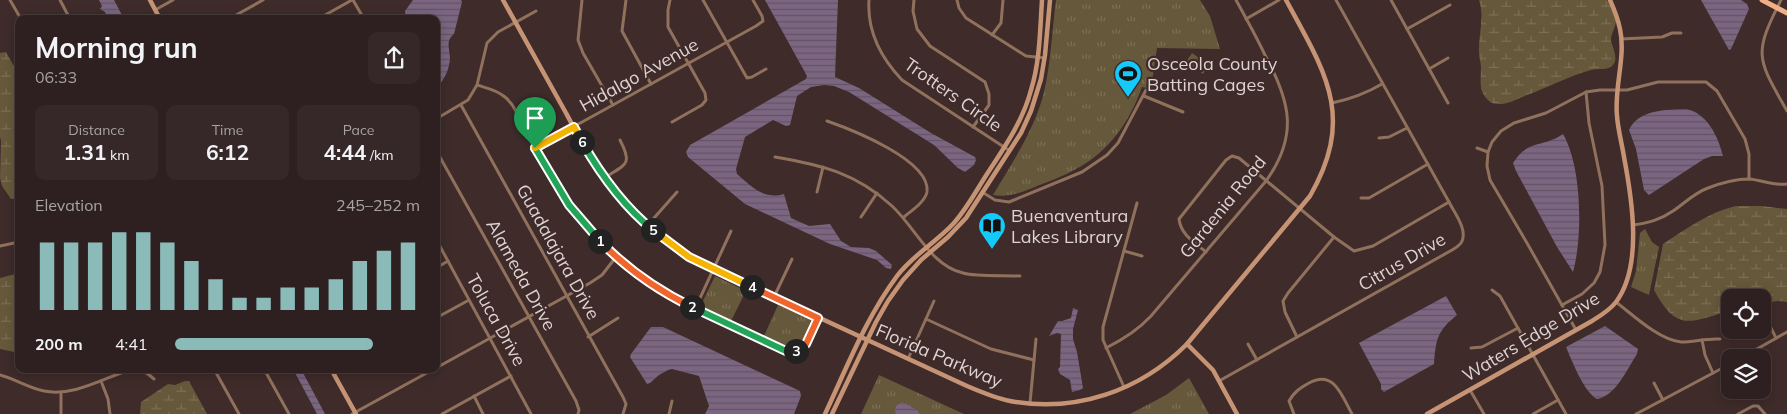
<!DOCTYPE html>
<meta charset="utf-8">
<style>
:root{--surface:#2e2020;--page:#362829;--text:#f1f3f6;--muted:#a7a3a5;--line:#493e3e;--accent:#8bbbb9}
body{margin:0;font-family:Mulish,sans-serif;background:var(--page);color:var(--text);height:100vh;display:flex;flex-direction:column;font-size:19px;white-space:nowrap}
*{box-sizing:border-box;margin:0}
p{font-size:16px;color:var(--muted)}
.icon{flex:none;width:28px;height:28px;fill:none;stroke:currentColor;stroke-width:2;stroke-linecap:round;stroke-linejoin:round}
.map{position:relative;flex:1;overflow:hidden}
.side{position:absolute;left:15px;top:15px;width:425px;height:358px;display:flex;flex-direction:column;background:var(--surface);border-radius:10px;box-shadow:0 2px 12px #0003,0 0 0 1px var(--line)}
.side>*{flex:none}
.controls{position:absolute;left:1721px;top:289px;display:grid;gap:10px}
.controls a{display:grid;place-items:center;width:50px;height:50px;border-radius:10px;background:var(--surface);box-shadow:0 2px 12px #0003,0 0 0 1px var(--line);font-size:25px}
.pin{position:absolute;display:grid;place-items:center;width:42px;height:42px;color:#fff;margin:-51px -21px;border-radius:50% 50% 50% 0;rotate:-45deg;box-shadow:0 0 5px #0007}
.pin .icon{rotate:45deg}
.km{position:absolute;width:25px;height:25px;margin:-12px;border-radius:50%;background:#222;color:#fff;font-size:14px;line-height:25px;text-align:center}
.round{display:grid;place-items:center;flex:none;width:52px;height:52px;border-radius:10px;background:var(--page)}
.summary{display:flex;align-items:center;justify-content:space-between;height:85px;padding:0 20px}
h1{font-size:28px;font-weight:700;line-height:38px}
.figures{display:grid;grid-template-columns:repeat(3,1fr);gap:8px;height:85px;padding:5px 20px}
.figures div{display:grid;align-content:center;border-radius:10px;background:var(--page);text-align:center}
.figures b{font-size:21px;font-weight:700}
.figures small{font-size:14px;font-weight:400}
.figures p{font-size:14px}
.chart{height:140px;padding:10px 20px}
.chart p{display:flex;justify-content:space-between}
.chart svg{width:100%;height:90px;margin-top:5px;stroke:var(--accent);stroke-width:6}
ul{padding:0 20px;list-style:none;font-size:16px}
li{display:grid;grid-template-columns:80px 60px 1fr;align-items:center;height:38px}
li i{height:12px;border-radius:6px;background:var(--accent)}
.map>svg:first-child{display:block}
.wetland{fill:url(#wetland-marsh)}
.park{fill:url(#park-tufts)}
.water{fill:url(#water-rules)}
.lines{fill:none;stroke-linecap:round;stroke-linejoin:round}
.street{stroke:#90715c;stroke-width:3}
.secondary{stroke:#c69474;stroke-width:4.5}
.primary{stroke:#f0af85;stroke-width:5}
.split-1-casing{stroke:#fff;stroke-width:10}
.split-2-casing{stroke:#fff;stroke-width:10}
.split-3-casing{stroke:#fff;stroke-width:10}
.split-4-casing{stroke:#fff;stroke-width:10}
.split-5-casing{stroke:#fff;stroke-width:10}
.split-6-casing{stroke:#fff;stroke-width:10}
.split-7-casing{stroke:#fff;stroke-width:10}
.split-1{stroke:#22a559;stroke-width:6}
.split-2{stroke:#f0652b;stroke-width:6}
.split-3{stroke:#22a559;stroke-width:6}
.split-4{stroke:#f0652b;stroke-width:6}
.split-5{stroke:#f5b400;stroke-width:6}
.split-6{stroke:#22a559;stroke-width:6}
.split-7{stroke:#f5b400;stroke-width:6}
.labels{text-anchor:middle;stroke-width:4.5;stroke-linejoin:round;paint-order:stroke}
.poi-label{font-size:18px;fill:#dfd3d2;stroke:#3e2b2a;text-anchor:start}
.street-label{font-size:18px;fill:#dfd3d2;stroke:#3e2b2a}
</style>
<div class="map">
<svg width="1787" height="414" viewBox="0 0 1787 414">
<defs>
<pattern id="wetland-marsh" width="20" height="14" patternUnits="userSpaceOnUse" patternTransform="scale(1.25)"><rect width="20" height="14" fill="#66583a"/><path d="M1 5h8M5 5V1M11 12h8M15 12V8" fill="none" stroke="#7b6f56"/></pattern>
<pattern id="park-tufts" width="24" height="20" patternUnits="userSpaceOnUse" patternTransform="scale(1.25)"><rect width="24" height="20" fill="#66583a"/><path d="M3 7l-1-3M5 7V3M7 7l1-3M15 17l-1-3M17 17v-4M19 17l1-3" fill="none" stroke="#7b6f56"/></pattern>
<pattern id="water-rules" width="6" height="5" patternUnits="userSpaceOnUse" patternTransform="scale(1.25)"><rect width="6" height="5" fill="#7b6581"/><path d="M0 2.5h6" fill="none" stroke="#625463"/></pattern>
</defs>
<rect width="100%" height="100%" fill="#3e2b2a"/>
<g class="wetland">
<path d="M1479,0h128c3,6 9,14 9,21 0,6 -5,12 -5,19 1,7 8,18 2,25 -4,6 -16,3 -22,5 -22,6 -42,17 -64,25 -10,4 -29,15 -39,5 -10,-9 -7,-20 -7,-32 0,-5 -2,-10 -2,-15 -1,-18 6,-35 0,-53z"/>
<polygon points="6,52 19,75 19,198 11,199 2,186 0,178 1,141 0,137 0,53"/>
<path d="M1736,206h26l25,3v93l-9,-1 -15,2 -1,-5h-32v13c-40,10 -52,23 -76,-21l9,-46c23,-15 46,-32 73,-38z"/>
<polygon points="19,273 19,353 0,349 0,278"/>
<polygon points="185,381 189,381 207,414 140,414 141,402 168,384 175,385"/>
</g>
<g class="park">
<path d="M1056,0h144l10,16 10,33 -63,-1 -6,41 -9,-2c-12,34 -33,65 -66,82 -12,7 -26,12 -39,17 -14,6 -28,12 -44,9 19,-32 42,-66 51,-103 7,-30 8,-62 12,-92z"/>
<polygon points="1192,53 1209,65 1203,74 1186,62"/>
<polygon points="1645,229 1652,242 1659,247 1649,295 1631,287 1636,271 1640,233"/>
<polygon points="715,276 746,291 731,321 700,307"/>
<polygon points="778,305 811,320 801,345 791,348 764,336"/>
<polygon points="879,375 964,414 861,414"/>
<polygon points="1189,378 1209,414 1130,414 1166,395"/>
</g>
<g class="water">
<polygon points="99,0 114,0 124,19 108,19 105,12 100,9 102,6"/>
<path d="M413,0h48l1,2 -8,32c-9,7 -4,15 -4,25 -1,11 -6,22 -14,29v-69h-30l-1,-8z"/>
<path d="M765,0h73l-3,77 24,11 72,45 44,24 1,3 -2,5 -9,7 -7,-4 -24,-23 -85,-53 -15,-6 -10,-1 -13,2 -14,9 -7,29 -4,1 -13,-6 -28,17 -9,32 1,5c15,13 27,26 47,20l7,24 18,8 21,-2 11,17 10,6 18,1 7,3 16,14 -1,4 -5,-1 -9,-8 -47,-16 -85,-40 -57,-47 -2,-5 4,-7 116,-66 1,-3z"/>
<polygon points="1701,0 1741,0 1747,4 1749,9 1731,49 1729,50"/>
<path d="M1686,109c21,4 32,27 37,47h-11l-8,3 -55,36 -5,-5 -8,-41 -7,-19c10,-21 37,-20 57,-21z"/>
<path d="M1563,134c19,33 20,102 10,138l-16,-25 -41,-76 -3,-8c15,-24 30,-15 50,-29z"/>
<path d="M1446,296l11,19c-20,16 -21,24 -23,49l-50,28 -3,-3v-5l-22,-41z"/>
<polygon points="1073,308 1078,310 1073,329 1073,339 1077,352 1083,388 1080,390 1072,392 1070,380 1060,374 1058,369 1060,367 1061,334 1057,333 1049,336 1058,321 1062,321 1071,318"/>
<path d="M1605,326l33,23 -1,5c-10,15 -21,42 -40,45 -13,-7 -25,-38 -31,-52z"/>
<polygon points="651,327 663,327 800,391 801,396 794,414 705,414 709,406 699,376 672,369 668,370 659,375 650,383 647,384 630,357 631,354"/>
<polygon points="293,369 301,369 325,414 317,414"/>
<polygon points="902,402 917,410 920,414 896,414 895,411 896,406"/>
</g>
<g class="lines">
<g class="street">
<polyline points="10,0 21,19"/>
<polyline points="60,0 70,19"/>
<polyline points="353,0 364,19"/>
<polyline points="582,0 578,40 583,53 613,105"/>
<polyline points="626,0 622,31 651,84"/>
<polyline points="670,0 668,10 668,27 705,93 706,100 702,105 672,122"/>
<polyline points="703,0 747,78 752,77 766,69"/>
<path d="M869,0c-2,31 12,58 33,80l108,71"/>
<polyline points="914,0 913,11 917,29 930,46 985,82 989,94 989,105 973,127"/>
<polyline points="957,0 959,8 966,18 1026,56 1045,58"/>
<polyline points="1391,0 1448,103"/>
<path d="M1781,0c-28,55 -24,58 6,111"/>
<polyline points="155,10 173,0"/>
<polyline points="229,19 263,0"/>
<polyline points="318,19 352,0"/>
<polyline points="1246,19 1279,0"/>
<polyline points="1407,29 1450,5"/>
<polyline points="992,35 1001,23 1003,0"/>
<polyline points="1621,39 1662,37 1672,33 1681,33"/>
<polyline points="1429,69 1448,58"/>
<path d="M477,85c10,3 20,5 28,12 11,9 16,26 23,39 13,23 25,46 41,68 56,81 135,109 220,148 19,-4 20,-19 29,-34"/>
<polyline points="1144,96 1183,112"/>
<path d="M1332,103c19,-4 33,-9 50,-19"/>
<polyline points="461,105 623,397 626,404 623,414"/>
<polyline points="436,119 468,100 477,85 487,43 498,32 536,11"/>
<path d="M827,121c23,8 104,39 100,71 -2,10 -16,19 -23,25"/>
<polyline points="1379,138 1389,137 1407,128"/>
<polyline points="535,148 756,26 763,21 762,16 753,0"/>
<polyline points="1477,148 1488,152"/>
<polyline points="436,150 576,401 579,410 578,414"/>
<path d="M775,157c47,8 81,16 117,49 23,21 39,60 71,67 14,4 41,2 57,3"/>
<path d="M604,178c22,-14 29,-13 16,-38"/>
<polyline points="817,192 823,167"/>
<polyline points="982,192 995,200 1009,202 1082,172 1107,155 1118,143 1146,90"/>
<polyline points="1361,198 1369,198 1428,164"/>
<polyline points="861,217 877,193"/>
<path d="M1633,225c15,-2 27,-5 40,-14 12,-8 21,-18 35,-23 13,-5 28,-9 41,-9 13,1 26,7 38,5"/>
<polyline points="647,226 677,192"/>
<polyline points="436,239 531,414"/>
<polyline points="0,246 19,242"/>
<polyline points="1124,251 1142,256"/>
<path d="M1206,252c-12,-10 -25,-17 -27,-33l47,-59 6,-4 7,2 95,79 20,14 19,-5 76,-44"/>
<polyline points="436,268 448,261"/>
<polyline points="1492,290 1500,296 1566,414"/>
<polyline points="774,297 792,259"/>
<path d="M1616,302c17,13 43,38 65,40 13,0 26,-4 39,-3"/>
<polyline points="1562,305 1582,294 1594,283 1600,272 1605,245 1602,186 1589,123 1586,92"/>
<polyline points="695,309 731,231"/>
<polyline points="436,318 469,300"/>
<polyline points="926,319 991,349 1034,360"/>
<polyline points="1770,326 1776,338"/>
<polyline points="1576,330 1527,243 1490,180 1487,166 1488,152 1492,142 1501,131 1514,123 1546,113 1586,92 1600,90 1627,90 1658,82 1706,82 1717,91 1745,139 1749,154 1749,179"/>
<polyline points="588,337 618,318"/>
<polyline points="1297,337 1285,312 1283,301 1288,293 1334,237"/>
<polyline points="1702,340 1705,355 1713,373"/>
<polyline points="1248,344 1257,360"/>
<path d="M1106,348c18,-9 32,-18 45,-32l115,-135c33,-46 24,-80 -1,-126 -9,-19 -19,-37 -29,-55"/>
<polyline points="1471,348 1482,347 1518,328"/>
<polyline points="1741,358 1787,332"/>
<polyline points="908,359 934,301"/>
<polyline points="436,368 590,283 602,275 616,257"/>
<polyline points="214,369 239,414"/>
<polyline points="264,369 289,414"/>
<polyline points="334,374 344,369"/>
<path d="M0,375c15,4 29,13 44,16 30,6 59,-13 86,-21 12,-1 16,2 24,9"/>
<polyline points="101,381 108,399 110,414"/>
<path d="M1219,381l233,-131c3,-2 7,-4 9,-7 8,-12 -7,-31 -12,-41l-113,-202"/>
<polyline points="1654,383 1663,400"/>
<polyline points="1124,387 1103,340 1103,327 1137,203"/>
<polyline points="1470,390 1484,414"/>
<polyline points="61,392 61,414"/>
<polyline points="474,396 483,414"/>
<polyline points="1030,403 1036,339"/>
<polyline points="352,414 434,369"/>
<polyline points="442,414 511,376"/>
<polyline points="669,414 672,401"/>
<path d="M1294,414l-5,-13c5,-9 11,-13 20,-18 25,-14 33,13 43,31"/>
<polyline points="1533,414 1558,400"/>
<polyline points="1636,414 1730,364"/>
<polyline points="1738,414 1753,406 1758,406 1765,414"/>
</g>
<g class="secondary">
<polyline points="150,0 160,19"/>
<path d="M503,0c21,37 42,75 63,113 16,30 33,62 57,89 26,28 57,50 91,67l253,117c14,6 28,12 43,15 66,12 130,-10 177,-57l123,-148c46,-80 15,-124 -24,-196"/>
<polyline points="1187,344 1213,370 1237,414"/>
<polyline points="331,369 356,414"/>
<path d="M825,414c22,-47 41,-96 72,-138 16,-21 38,-33 56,-52 13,-14 23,-33 34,-50 17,-26 36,-53 44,-84 9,-29 9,-60 11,-90"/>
<polyline points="832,414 876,322 888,301 903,280 921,260 948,237 966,218 1021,133 1031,111 1041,79 1045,55 1050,0"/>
<path d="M1427,414l165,-93c8,-5 18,-11 24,-19 27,-36 16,-103 8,-145 -2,-13 -6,-27 -7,-41 -3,-29 9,-59 3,-87 -2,-10 -6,-20 -10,-29"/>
</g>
<polyline class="primary" points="1762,0 1787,13"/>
</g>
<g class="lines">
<defs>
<polyline id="split-1" points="535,148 569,205 600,241"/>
<path id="split-2" d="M600,241c27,28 57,49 92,66"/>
<polyline id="split-3" points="692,307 788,352 796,351"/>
<polyline id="split-4" points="752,287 818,318 806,344 796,351"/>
<polyline id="split-5" points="653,230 689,257 752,287"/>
<path id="split-6" d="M582,142c19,33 41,64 71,88"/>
<polyline id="split-7" points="535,148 574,127 582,142"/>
</defs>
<use href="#split-1" class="split-1-casing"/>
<use href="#split-2" class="split-2-casing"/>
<use href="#split-3" class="split-3-casing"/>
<use href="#split-4" class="split-4-casing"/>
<use href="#split-5" class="split-5-casing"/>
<use href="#split-6" class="split-6-casing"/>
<use href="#split-7" class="split-7-casing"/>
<use href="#split-1" class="split-1"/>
<use href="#split-2" class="split-2"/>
<use href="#split-3" class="split-3"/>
<use href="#split-4" class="split-4"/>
<use href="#split-5" class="split-5"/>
<use href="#split-6" class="split-6"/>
<use href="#split-7" class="split-7"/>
</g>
<defs>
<symbol id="stadium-pin" viewBox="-11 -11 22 30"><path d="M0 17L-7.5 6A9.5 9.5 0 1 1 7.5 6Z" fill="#14cafb" stroke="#3e2b2a"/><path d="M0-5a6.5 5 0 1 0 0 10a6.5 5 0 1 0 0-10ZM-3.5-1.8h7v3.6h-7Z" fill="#111"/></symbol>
<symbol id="library-pin" viewBox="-11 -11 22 30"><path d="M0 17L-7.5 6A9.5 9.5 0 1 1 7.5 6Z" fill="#14cafb" stroke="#3e2b2a"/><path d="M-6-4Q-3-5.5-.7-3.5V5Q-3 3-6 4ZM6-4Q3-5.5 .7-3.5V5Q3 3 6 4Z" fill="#111"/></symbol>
</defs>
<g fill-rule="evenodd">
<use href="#stadium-pin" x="1112" y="58" width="32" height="43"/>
<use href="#library-pin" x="976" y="210" width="32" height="43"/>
</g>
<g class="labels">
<g class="poi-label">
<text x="1147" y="70">Osceola County<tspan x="1147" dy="21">Batting Cages</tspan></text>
<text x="1011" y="222">Buenaventura<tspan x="1011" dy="21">Lakes Library</tspan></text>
</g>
<g class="street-label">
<text transform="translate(639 75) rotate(-29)" y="6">Hidalgo Avenue</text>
<text transform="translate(953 95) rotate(35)" y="6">Trotters Circle</text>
<text transform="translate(1223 207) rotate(-51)" y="6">Gardenia Road</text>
<text transform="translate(558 252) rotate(61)" y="6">Guadalajara Drive</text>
<text transform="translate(1402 262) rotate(-30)" y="6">Citrus Drive</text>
<text transform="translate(521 275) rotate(61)" y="6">Alameda Drive</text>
<text transform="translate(496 320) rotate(61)" y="6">Toluca Drive</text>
<text transform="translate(1531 337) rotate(-31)" y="6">Waters Edge Drive</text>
<text transform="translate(939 356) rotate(23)" y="6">Florida Parkway</text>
</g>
</g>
</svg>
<div class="controls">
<a><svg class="icon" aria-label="locate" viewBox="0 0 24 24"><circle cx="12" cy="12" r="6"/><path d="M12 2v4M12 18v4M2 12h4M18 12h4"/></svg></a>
<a><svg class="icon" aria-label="layers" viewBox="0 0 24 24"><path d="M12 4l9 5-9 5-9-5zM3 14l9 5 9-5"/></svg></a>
</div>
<div class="pin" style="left:535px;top:148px;background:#1e9e55"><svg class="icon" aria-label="arrive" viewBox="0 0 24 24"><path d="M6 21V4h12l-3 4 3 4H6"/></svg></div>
<b class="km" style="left:600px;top:241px">1</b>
<b class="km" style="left:692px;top:307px">2</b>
<b class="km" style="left:796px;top:351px">3</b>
<b class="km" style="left:752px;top:287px">4</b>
<b class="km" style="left:653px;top:230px">5</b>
<b class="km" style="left:582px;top:142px">6</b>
<section class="side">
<div class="summary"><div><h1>Morning run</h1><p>06:33</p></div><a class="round"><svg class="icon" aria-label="share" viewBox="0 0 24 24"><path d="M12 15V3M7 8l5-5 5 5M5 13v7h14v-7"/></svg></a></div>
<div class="figures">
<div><p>Distance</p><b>1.31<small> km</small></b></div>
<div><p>Time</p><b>6:12</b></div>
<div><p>Pace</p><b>4:44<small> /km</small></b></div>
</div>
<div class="chart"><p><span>Elevation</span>245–252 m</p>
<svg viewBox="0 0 160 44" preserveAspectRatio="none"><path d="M5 44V11M15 44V11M25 44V11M35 44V6M45 44V6M55 44V11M65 44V20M75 44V29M85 44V38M95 44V38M105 44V33M115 44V33M125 44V29M135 44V20M145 44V15M155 44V11"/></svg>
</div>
<ul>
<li><b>200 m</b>4:41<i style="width:81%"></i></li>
</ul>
</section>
</div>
